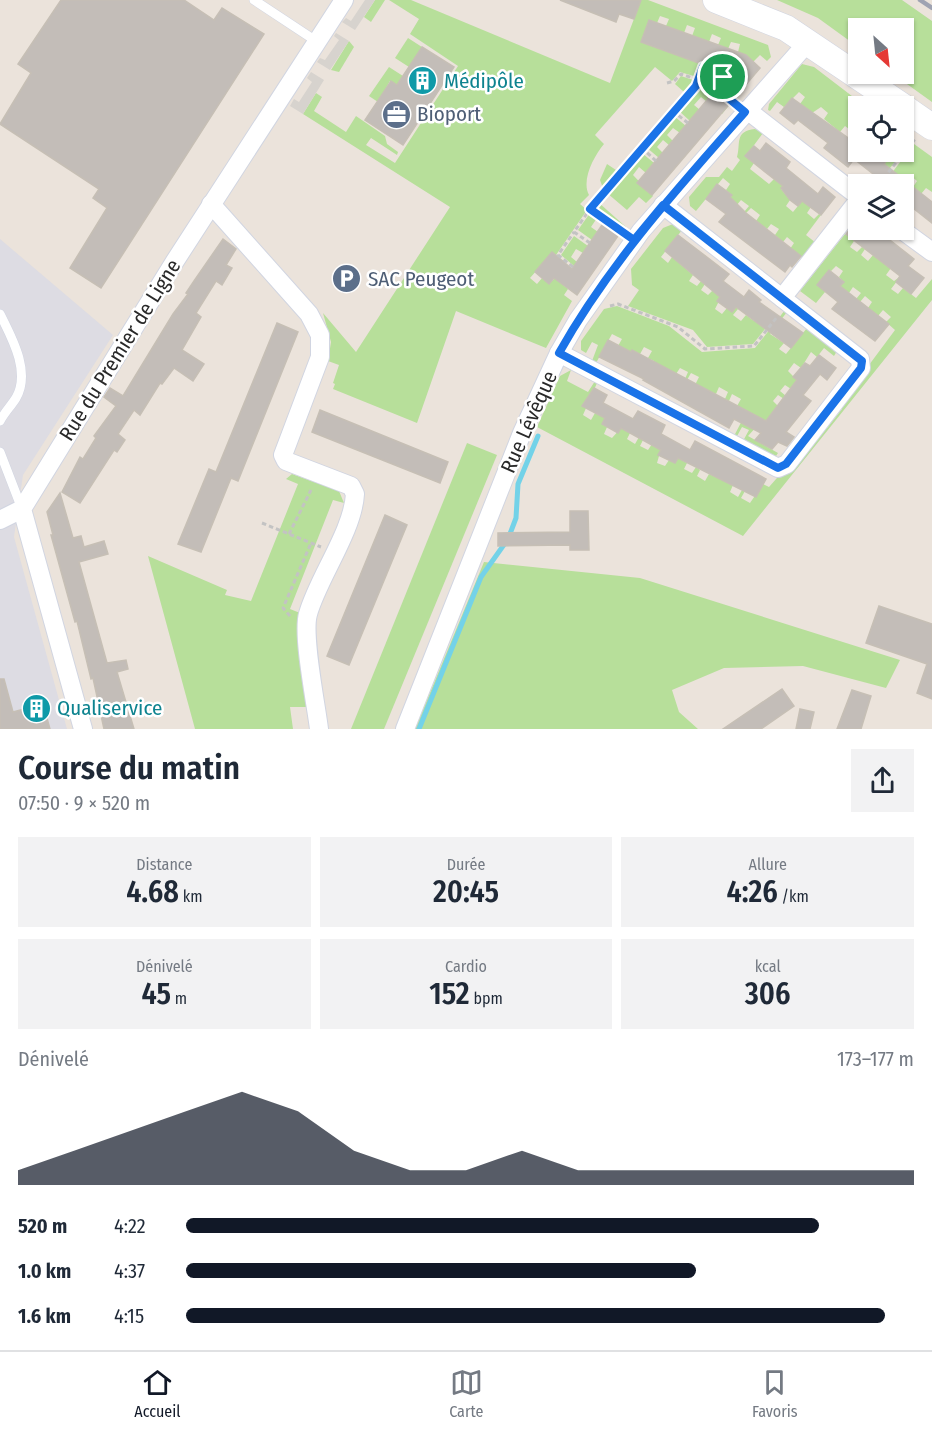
<!DOCTYPE html>
<html lang="fr">
<meta charset="utf-8">
<style>
:root{--surface:#fff;--page:#f2f2f3;--text:#1f2937;--muted:#747a83;--line:#e0e1e3;--accent:#111827}
body{margin:0;font-family:"Fira Sans Condensed",sans-serif;background:var(--page);color:var(--text);height:100vh;display:flex;flex-direction:column;font-size:22px;white-space:nowrap}
*{box-sizing:border-box;margin:0}
p{font-size:20px;color:var(--muted)}
.icon{flex:none;width:33px;height:33px;fill:none;stroke:currentColor;stroke-width:2;stroke-linecap:round;stroke-linejoin:round}
.map{position:relative;height:729px;overflow:hidden}
.drawer{display:flex;flex-direction:column;background:var(--surface);flex:1}
.drawer>*{flex:none}
.needle{width:39px;rotate:153deg}
.buttons{position:absolute;left:848px;top:18px;display:grid;gap:12px}
.buttons a{display:grid;place-items:center;width:66px;height:66px;border-radius:0px;background:var(--surface);box-shadow:0 2px 4px #0004;font-size:30px}
.pin{position:absolute;display:grid;place-items:center;width:51px;height:51px;color:#fff;margin:-26px;border:3px solid #fff;border-radius:50%;box-shadow:0 2px 6px #0007}
.round{display:grid;place-items:center;flex:none;width:63px;height:63px;border-radius:0px;background:var(--page)}
.summary{display:flex;align-items:center;justify-content:space-between;height:102px;padding:0 18px}
h1{font-size:33px;font-weight:600;line-height:45px}
.stats{display:grid;grid-template-columns:repeat(3,1fr);gap:9px;height:102px;padding:6px 18px}
.stats div{display:grid;align-content:center;border-radius:0px;background:var(--page);text-align:center}
.stats b{font-size:30px;font-weight:600}
.stats small{font-size:16px;font-weight:400}
.stats p{font-size:16px}
.chart{height:168px;padding:12px 18px}
.chart p{display:flex;justify-content:space-between}
.chart svg{width:100%;height:108px;margin-top:6px;fill:var(--accent);opacity:.7}
ul{padding:0 18px;list-style:none;font-size:20px}
li{display:grid;grid-template-columns:96px 72px 1fr;align-items:center;height:45px}
li i{height:15px;border-radius:8px;background:var(--accent)}
.tabs{display:flex;justify-content:space-around;align-items:center;height:84px;border-top:2px solid var(--line);background:var(--surface);font-size:16px;color:var(--muted)}
.tabs a{display:grid;justify-items:center;gap:3px}
.tabs .active{color:var(--accent)}
.map>svg:first-child{display:block}
.industrial{fill:#dddce3}
.green{fill:#b7df9a}
.plaza{fill:#d7d3ce}
.lines{fill:none;stroke-linecap:round;stroke-linejoin:round}
.stream{stroke:#73d2e8;stroke-width:5}
.building{fill:#c3bdb8;stroke:#c6bfb5;stroke-width:1.5}
.service-casing{stroke:#d1d5e1;stroke-width:10}
.minor-casing{stroke:#d1d5e1;stroke-width:20}
.secondary-casing{stroke:#d1d5e1;stroke-width:27}
.path{stroke:#c3c3c3;stroke-width:3;stroke-dasharray:4.5 3;stroke-linecap:butt}
.service{stroke:#fff;stroke-width:9}
.minor{stroke:#fff;stroke-width:18}
.secondary{stroke:#fff;stroke-width:26}
.rail{stroke:#9fa3b2;stroke-width:4.5}
.route-casing{stroke:#fff;stroke-width:12}
.route{stroke:#1a73e8;stroke-width:8}
.labels{text-anchor:middle;stroke-width:5;stroke-linejoin:round;paint-order:stroke}
.culture-label{font-size:21px;fill:#0d838f;stroke:#fff;text-anchor:start}
.service-label{font-size:21px;fill:#4e5e75;stroke:#fff;text-anchor:start}
.street-label{font-size:21px;fill:#292929;stroke:#fff}
</style>
<div class="map">
<svg width="932" height="729" viewBox="0 0 932 729">
<rect width="100%" height="100%" fill="#ebe3db"/>
<polygon class="industrial" points="0,239 113,335 23,475 14,537 67,729 0,729"/>
<g class="green">
<polygon points="375,0 385,0 371,22 364,17"/>
<path d="M389,0h22l199,83 31,-83h7l120,45 3,12 -4,4 -7,-6 -7,7 -15,-10 2,-8 -9,-2 -3,7 -10,-4 3,-7 -9,-4 -3,8 -17,-6 3,-8 -8,-3 -3,8 -18,-7 3,-7 -9,-3 -3,7 -8,-2 -8,21 61,22 -5,13 -17,-5 -8,9 -17,-14 -60,68 9,9c-10,12 -23,36 -15,51l-9,9 7,6 -31,45 -4,-2 -22,25 7,6 5,-6 7,6 6,-6 13,11 -4,6 8,6 -26,47 -90,-37 -39,112 -84,-34 2,-5 -2,-1 6,-18 -11,-4 3,-19 -8,-29 33,39 94,-145 -147,-93 13,-21 6,4 -8,14 32,21 10,-16 29,20 2,8 11,8 -1,3 -26,-17 -5,7 29,18 63,-97 -48,-32 9,-15z"/>
<polygon points="777,0 902,0 932,21 932,102 893,74 903,74 903,28 858,28 858,47 818,18"/>
<polygon points="408,38 422,47 409,67 395,58"/>
<polygon points="349,41 354,47 339,72 331,70"/>
<polygon points="802,64 814,67 865,106 858,106 858,136 852,141 848,138 853,132 845,126 840,132 824,119 828,113 821,107 812,113 800,104 805,97 799,92 784,107 777,102 770,111 768,110 769,104"/>
<polygon points="389,67 403,76 397,85 390,81 378,102 369,96"/>
<polygon points="704,70 721,76 714,83 701,79"/>
<polygon points="681,76 696,81 675,107 673,105 684,92 675,84"/>
<polygon points="699,82 711,86 731,103 722,114 701,97 694,105 700,110 690,121 678,110 695,91"/>
<polygon points="667,112 670,114 643,145 641,142"/>
<polygon points="674,116 686,126 680,133 673,128 667,135 673,141 669,145 663,140 657,147 663,153 659,158 646,147"/>
<path d="M755,129l8,4 -17,23 8,7 -4,6 19,15 5,-5 9,6 -2,4 9,11 -4,6 7,6 9,-11 9,6 -4,6 7,6 5,-5 2,1 -15,20 10,8 -12,15 -14,-9 4,-6 -7,-6 -4,5 -8,-7 4,-6 -8,-5 -4,5 -11,-8 4,-6 -9,-7 -5,5 -2,-1 5,-6 -8,-6 -5,6 -7,-6 3,-5 -6,-5 4,-6 -7,-6 -27,33 -6,-5 -1,-9 17,-20h13l8,-10 5,4 8,-11 -3,-3c4,-13 -3,-26 18,-28z"/>
<polygon points="914,144 932,157 932,192 926,188 921,194 913,187 917,181 910,175 905,181 891,174"/>
<polygon points="635,149 638,151 604,191 600,180 607,164 616,170"/>
<polygon points="883,152 903,152 877,184 868,184 887,161 880,155"/>
<polygon points="642,153 654,163 646,173 639,167 633,175 653,196 646,203 639,197 627,210 607,193"/>
<polygon points="598,202 626,227 624,230 593,208"/>
<polygon points="590,213 597,218 591,227 598,232 592,240 578,230"/>
<polygon points="673,224 682,230 661,257 668,263 672,257 693,275 689,281 697,286 701,281 705,284 701,290 708,295 713,290 721,297 715,309 722,314 727,308 732,312 736,307 738,309 733,315 741,321 746,315 754,321 759,315 776,315 753,344 707,347 693,330 628,306 639,290 632,285 631,269 663,228"/>
<polygon points="845,234 854,241 850,247 857,252 862,247 865,249 861,255 868,261 873,255 891,268 886,275 894,281 901,276 891,289 898,294 903,288 916,298 932,279 932,300 743,536 537,427 560,376 571,370 567,381 588,392 595,381 597,383 583,415 591,420 595,413 605,418 602,424 607,427 604,434 612,438 621,428 630,433 627,439 635,444 639,437 643,440 640,446 648,450 652,444 661,449 657,463 665,466 669,460 675,463 678,458 687,463 684,469 692,473 696,467 700,470 697,476 705,481 709,474 733,485 730,492 738,497 742,490 745,491 741,498 750,503 763,484 769,487 822,427 827,428 842,409 840,404 895,330 886,322 891,317 883,310 878,316 868,308 872,302 865,296 860,302 856,299 861,293 853,287 849,293 840,286 844,282 839,277 843,271 836,266 831,271 829,270 825,292 816,303 800,291"/>
<polygon points="574,236 588,246 583,253 576,249 571,257 577,262 574,266 561,255"/>
<polygon points="617,306 669,326 702,352 755,348 785,310 787,312 770,334 784,343 779,349 786,354 807,328 837,351 834,356 824,348 817,357 811,352 801,368 794,363 788,371 798,381 791,389 785,385 780,391 786,396 784,399 778,395 773,401 778,406 780,426 758,425 748,436 778,453 776,456 743,441 749,430 742,427 736,438 734,436 747,411 737,406 741,399 732,394 729,401 725,399 728,392 719,387 716,394 695,385 699,377 691,373 687,380 685,379 688,372 680,368 676,374 653,363 654,361 648,358 652,351 644,347 640,354 632,350 626,361 618,346 622,339 612,334 596,363 592,361 598,345 592,342 586,353 581,350 581,341 604,309"/>
<polygon points="467,443 497,455 384,729 351,729"/>
<polygon points="292,474 339,491 344,503 333,500 290,609 300,613 307,707 290,707 293,729 195,729 148,556 227,590 225,595 251,601 298,484 286,479"/>
<polygon points="484,562 640,578 900,660 886,688 803,666 724,668 672,690 679,712 698,729 415,729"/>
</g>
<g class="plaza">
<polygon points="365,0 375,0 355,30 342,22 346,18 351,21"/>
<polygon points="336,33 349,41 330,70 317,62 320,58 325,60 339,40 334,36"/>
<polygon points="311,72 324,80 303,114 290,106 294,99 299,102 312,82 307,78"/>
</g>
<g class="lines">
<polyline class="stream" points="419,729 481,577 508,539 516,518 518,484 538,436"/>
</g>
<g class="building">
<polygon points="61,0 184,0 214,20 222,8 264,34 101,288 70,268 107,208 93,198 99,189 0,124 31,73 18,64"/>
<polygon points="560,0 641,0 634,19 619,14 616,22"/>
<polygon points="649,20 746,55 760,68 652,195 637,183 729,74 641,42"/>
<polygon points="422,47 454,67 403,145 365,120 391,81 397,85"/>
<polygon points="792,98 858,145 858,152 875,152 887,160 884,164 910,184 886,184 854,159 848,167 824,148 828,143 798,120 794,124 780,113"/>
<polygon points="766,143 790,162 786,168 818,194 823,187 835,197 821,215 802,201 798,206 790,200 781,188 783,186 745,156 754,146 760,151"/>
<polygon points="717,184 732,195 730,197 746,213 801,256 792,267 790,265 785,272 719,222 726,214 706,199"/>
<polygon points="913,187 932,202 932,223 903,200"/>
<polygon points="604,222 620,233 577,295 554,278 549,284 535,272 552,252 572,269"/>
<polygon points="854,224 858,230 877,230 914,259 908,266 924,278 911,294 896,282 900,276 846,234"/>
<polygon points="678,235 729,274 723,281 744,297 749,290 761,300 759,302 803,333 791,348 736,307 732,312 717,301 720,297 665,251"/>
<polygon points="223,239 236,249 226,265 232,268 222,285 216,281 196,313 201,317 182,350 204,364 193,381 174,368 162,384 160,383 140,415 134,410 118,434 125,440 117,452 114,450 80,503 62,492 80,457 83,459 96,438 94,436 116,406 104,397 110,388 123,396 173,314 188,294 186,293 194,281"/>
<polygon points="829,270 844,282 840,286 889,324 875,341 832,309 838,302 817,285"/>
<polygon points="277,323 298,332 238,481 231,478 201,552 178,544 209,469 216,472"/>
<polygon points="608,340 631,352 632,350 766,421 797,380 793,377 805,363 810,366 819,355 836,368 827,380 820,374 803,395 811,401 786,432 794,437 787,446 778,442 772,449 755,440 761,433 734,419 729,428 643,380 644,379 599,357"/>
<polygon points="594,388 607,395 603,403 633,419 638,411 665,425 661,434 690,450 695,441 766,479 756,497 678,458 675,463 658,455 661,450 621,428 618,433 602,424 605,418 582,406"/>
<polygon points="320,410 448,462 440,483 312,432"/>
<polygon points="60,493 73,538 81,536 84,547 104,541 108,554 79,562 107,663 126,660 128,669 117,672 134,729 104,729 93,678 91,679 77,621 75,622 51,535 53,535 47,512"/>
<polygon points="570,511 588,511 589,550 570,550 570,545 498,546 498,533 570,532"/>
<polygon points="385,515 407,525 349,665 327,656"/>
<polygon points="879,606 932,624 932,699 917,693 927,664 866,643"/>
<polygon points="0,679 4,679 13,712 43,704 50,729 0,729"/>
<polygon points="782,689 794,706 761,729 723,729"/>
<polygon points="852,690 871,696 861,729 837,729"/>
<polygon points="800,709 814,712 810,729 796,729"/>
</g>
<g class="lines">
<defs>
<g id="service">
<polyline points="254,0 316,41"/>
<path d="M0,314c12,24 31,58 16,84 -5,8 -12,15 -16,23"/>
<polyline points="0,452 22,509"/>
</g>
<g id="minor">
<polyline points="747,110 858,196"/>
<path d="M211,204l98,110 11,21v22l-37,98 3,6 65,25 4,8c-2,37 -37,84 -47,120 -6,21 8,90 11,115"/>
<polyline points="902,230 932,252"/>
<polyline points="782,298 858,201"/>
<polyline points="559,353 778,468 787,464 861,368 860,359 663,205"/>
<polyline points="0,520 22,509"/>
<polyline points="83,729 22,509 175,261 344,0"/>
<polyline points="405,729 522,433 559,353 578,320 641,231 809,41"/>
</g>
<g id="secondary">
<polyline points="716,0 786,28 902,106"/>
<polyline points="903,107 932,127"/>
</g>
</defs>
<use href="#service" class="service-casing"/>
<use href="#minor" class="minor-casing"/>
<use href="#secondary" class="secondary-casing"/>
<g class="path">
<polyline points="667,83 674,81 681,74 713,85 732,101"/>
<polyline points="688,123 674,112 696,86 703,67 725,75 715,87"/>
<polyline points="656,161 642,148 674,112"/>
<polyline points="879,184 915,139"/>
<polyline points="621,231 590,209 642,148"/>
<polyline points="590,243 574,232 590,209"/>
<polyline points="573,267 558,255 574,232"/>
<polyline points="610,306 618,304 678,327 705,349 754,346 777,317"/>
<polyline points="262,523 321,547"/>
<polyline points="289,534 311,490"/>
<polyline points="290,616 283,608 311,543"/>
</g>
<use href="#service" class="service"/>
<use href="#minor" class="minor"/>
<use href="#secondary" class="secondary"/>
<polyline class="rail" points="920,0 932,8"/>
</g>
<g class="lines">
<defs>
<path id="route" d="M723,77l-8,10 30,25c-68,77 -136,152 -186,241l219,115 8,-4 75,-96 1,-7 -199,-156 -29,35 -44,-31 106,-123 7,-19 22,8 -2,2"/>
</defs>
<use href="#route" class="route-casing"/>
<use href="#route" class="route"/>
</g>
<defs>
<symbol id="building-disc" viewBox="-11 -11 22 22"><circle r="9.5" fill="#0f9aa8" stroke="#fff"/><path d="M-4-6H4V6H1V3H-1V6H-4ZM-2.5-4.3h1.7v1.8h-1.7ZM.8-4.3h1.7v1.8H.8ZM-2.5-1h1.7V.8h-1.7ZM.8-1h1.7V.8H.8Z" fill="#fff"/></symbol>
<symbol id="office-disc" viewBox="-11 -11 22 22"><circle r="9.5" fill="#5c6f8a" stroke="#fff"/><path d="M-6-3h4V-5.5h4V-3h4V5H-6ZM-1-4.5V-3h2v-1.5ZM-6 0V1H6V0Z" fill="#fff"/></symbol>
<symbol id="parking-disc" viewBox="-11 -11 22 22"><circle r="9.5" fill="#5c6f8a" stroke="#fff"/><path d="M-3.5-5.5H1a3.5 3.5 0 0 1 0 7H-1V5.5H-3.5ZM-1-3.4V-.6H.8a1.4 1.4 0 0 0 0-2.8Z" fill="#fff"/></symbol>
</defs>
<g fill-rule="evenodd">
<use href="#building-disc" x="406" y="64" width="33" height="33"/>
<use href="#office-disc" x="380" y="98" width="33" height="33"/>
<use href="#parking-disc" x="330" y="262" width="33" height="33"/>
<use href="#building-disc" x="20" y="692" width="33" height="33"/>
</g>
<g class="labels">
<g class="culture-label">
<text x="444" y="88">Médipôle</text>
<text x="57" y="715">Qualiservice</text>
</g>
<g class="service-label">
<text x="417" y="121">Bioport</text>
<text x="368" y="286">SAC Peugeot</text>
</g>
<g class="street-label">
<text transform="translate(120 350) rotate(-58)" y="7">Rue du Premier de Ligne</text>
<text transform="translate(529 422) rotate(-66)" y="7">Rue Lévêque</text>
</g>
</g>
</svg>
<div class="buttons">
<a><svg class="needle" viewBox="-14 -14 28 28"><path d="M0-13l5 13h-10z" fill="#e53935"/><path d="M0 13l5-13h-10z" fill="#747a83"/></svg></a>
<a><svg class="icon" aria-label="locate" viewBox="0 0 24 24"><circle cx="12" cy="12" r="6"/><path d="M12 2v4M12 18v4M2 12h4M18 12h4"/></svg></a>
<a><svg class="icon" aria-label="layers" viewBox="0 0 24 24"><path d="M12 4l9 5-9 5-9-5zM3 14l9 5 9-5"/></svg></a>
</div>
<div class="pin" style="left:723px;top:77px;background:#1e9e55"><svg class="icon" aria-label="arrive" viewBox="0 0 24 24"><path d="M6 21V4h12l-3 4 3 4H6"/></svg></div>
</div>
<section class="drawer">
<div class="summary"><div><h1>Course du matin</h1><p>07:50 · 9 × 520 m</p></div><a class="round"><svg class="icon" aria-label="share" viewBox="0 0 24 24"><path d="M12 15V3M7 8l5-5 5 5M5 13v7h14v-7"/></svg></a></div>
<div class="stats">
<div><p>Distance</p><b>4.68<small> km</small></b></div>
<div><p>Durée</p><b>20:45</b></div>
<div><p>Allure</p><b>4:26<small> /km</small></b></div>
</div>
<div class="stats">
<div><p>Dénivelé</p><b>45<small> m</small></b></div>
<div><p>Cardio</p><b>152<small> bpm</small></b></div>
<div><p>kcal</p><b>306</b></div>
</div>
<div class="chart"><p><span>Dénivelé</span>173–177 m</p>
<svg viewBox="0 0 160 44" preserveAspectRatio="none"><path d="M0 44V38L10 30L20 22L30 14L40 6L50 14L60 30L70 38L80 38L90 30L100 38L110 38L120 38L130 38L140 38L150 38L160 38V44z"/></svg>
</div>
<ul>
<li><b>520 m</b>4:22<i style="width:87%"></i></li>
<li><b>1.0 km</b>4:37<i style="width:70%"></i></li>
<li><b>1.6 km</b>4:15<i style="width:96%"></i></li>
</ul>
</section>
<nav class="tabs">
<a class="active"><svg class="icon" aria-label="home" viewBox="0 0 24 24"><path d="M3 11l9-7 9 7M6 9v11h12V9"/></svg>Accueil</a>
<a><svg class="icon" aria-label="map" viewBox="0 0 24 24"><path d="M3 6l6-2 6 2 6-2v14l-6 2-6-2-6 2zM9 4v14M15 6v14"/></svg>Carte</a>
<a><svg class="icon" aria-label="saved" viewBox="0 0 24 24"><path d="M7 4h10v16l-5-4-5 4z"/></svg>Favoris</a>
</nav>
